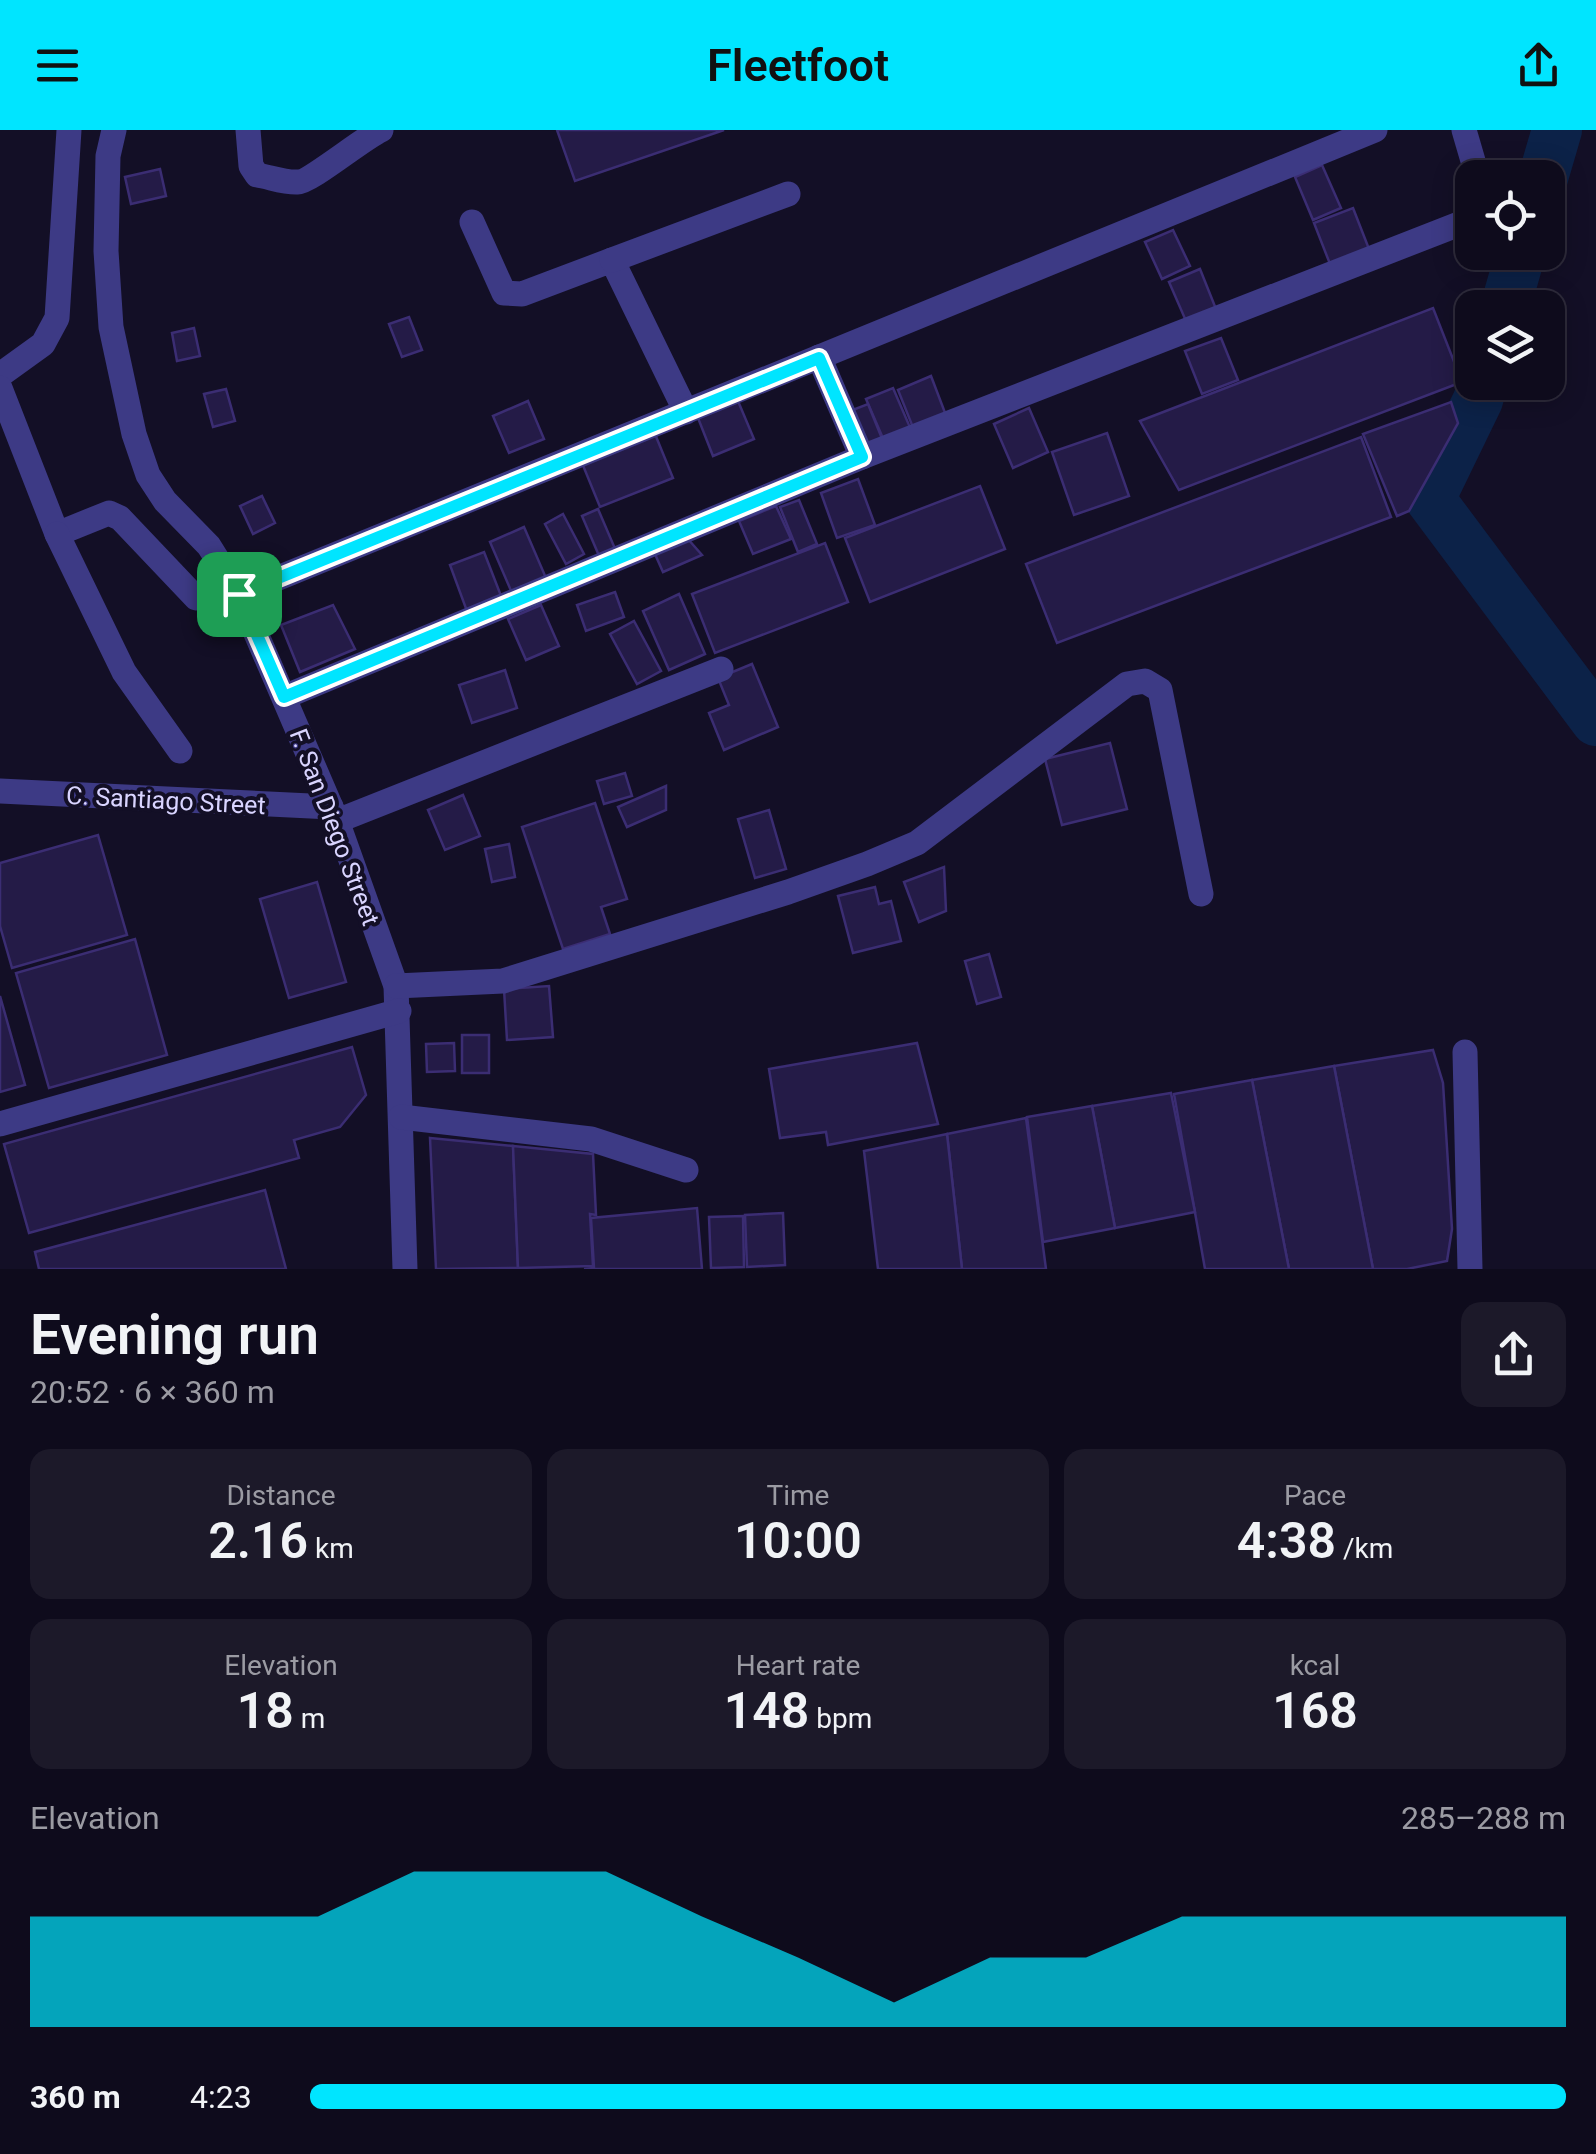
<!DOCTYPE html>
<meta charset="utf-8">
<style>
:root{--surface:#0e0b1c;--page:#1c1929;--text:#f1f3f6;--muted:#9b9ba3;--line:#2e2b3b;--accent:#00e5ff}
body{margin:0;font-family:Roboto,sans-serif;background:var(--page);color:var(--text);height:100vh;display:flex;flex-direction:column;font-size:38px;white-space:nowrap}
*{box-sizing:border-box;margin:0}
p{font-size:32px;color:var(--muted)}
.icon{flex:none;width:55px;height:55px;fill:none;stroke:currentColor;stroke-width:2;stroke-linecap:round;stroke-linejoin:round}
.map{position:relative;height:1139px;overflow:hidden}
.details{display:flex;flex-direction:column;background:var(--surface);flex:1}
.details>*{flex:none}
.buttons{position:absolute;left:1455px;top:30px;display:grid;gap:20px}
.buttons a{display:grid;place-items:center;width:110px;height:110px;border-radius:20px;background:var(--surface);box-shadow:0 5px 25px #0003,0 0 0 2px var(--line);font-size:50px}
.pin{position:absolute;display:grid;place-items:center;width:85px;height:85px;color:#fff;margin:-42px;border-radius:20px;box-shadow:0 5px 15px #0006}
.round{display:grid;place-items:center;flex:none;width:105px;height:105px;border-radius:20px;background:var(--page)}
.overview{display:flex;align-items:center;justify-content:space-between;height:170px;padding:0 30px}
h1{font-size:55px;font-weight:600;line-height:75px}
.metrics{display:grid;grid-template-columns:repeat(3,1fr);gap:15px;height:170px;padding:10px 30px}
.metrics div{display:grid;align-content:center;border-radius:20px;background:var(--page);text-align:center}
.metrics b{font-size:50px;font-weight:600}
.metrics small{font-size:28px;font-weight:400}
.metrics p{font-size:28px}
.chart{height:280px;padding:20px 30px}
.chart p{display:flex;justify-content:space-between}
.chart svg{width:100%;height:180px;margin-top:10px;fill:var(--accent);opacity:.7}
ul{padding:0 30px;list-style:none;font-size:32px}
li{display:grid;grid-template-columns:160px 120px 1fr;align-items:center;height:75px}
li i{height:25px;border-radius:12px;background:var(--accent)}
header{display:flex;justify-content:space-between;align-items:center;height:130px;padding:0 30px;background:var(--accent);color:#111;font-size:45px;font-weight:600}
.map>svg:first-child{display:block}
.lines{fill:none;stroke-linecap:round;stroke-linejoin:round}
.river{stroke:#0c2248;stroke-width:50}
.building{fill:#241b47;stroke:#3b2d73;stroke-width:2.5}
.minor{stroke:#3d3a85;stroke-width:25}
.route-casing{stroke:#fff;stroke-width:20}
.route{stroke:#00e5ff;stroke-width:12}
.labels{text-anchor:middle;stroke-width:8;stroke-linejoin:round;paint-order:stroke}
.street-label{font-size:25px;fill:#d9d4ff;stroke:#130f26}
</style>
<header><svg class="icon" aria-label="menu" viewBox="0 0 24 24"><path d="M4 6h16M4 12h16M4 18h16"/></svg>Fleetfoot<svg class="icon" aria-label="share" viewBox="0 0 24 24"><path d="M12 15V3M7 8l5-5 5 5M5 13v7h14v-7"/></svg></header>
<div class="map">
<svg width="1596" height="1139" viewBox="0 0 1596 1139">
<rect width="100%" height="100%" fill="#130f26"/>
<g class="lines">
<g class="river">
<polyline points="1543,48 1557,0"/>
<polyline points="1505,178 1521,122"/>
<polyline points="1483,252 1478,270 1430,369 1596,591"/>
</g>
</g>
<g class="building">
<polygon points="557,0 724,0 575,51"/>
<polygon points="1322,35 1341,78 1313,90 1295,47"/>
<polygon points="160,39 166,66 131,74 125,47"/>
<polygon points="1353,78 1369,119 1330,134 1314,93"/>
<polygon points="1173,100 1190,136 1162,149 1145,112"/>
<polygon points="1200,139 1216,179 1186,191 1169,152"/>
<polygon points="1433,178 1462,252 1179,360 1140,291"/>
<polygon points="409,187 422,220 402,227 389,194"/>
<polygon points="194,198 200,226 177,231 172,203"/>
<polygon points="1221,208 1238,250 1202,264 1185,221"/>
<polygon points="931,246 947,288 914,300 898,260"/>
<polygon points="893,258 912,302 885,313 866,269"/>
<polygon points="226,259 235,291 213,297 204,264"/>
<polygon points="528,271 544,309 509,323 493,286"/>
<polygon points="738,271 754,309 713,326 698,288"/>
<polygon points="1451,272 1458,293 1409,381 1397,386 1363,304"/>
<polygon points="868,274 883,311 865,318 850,281"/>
<polygon points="1029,278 1048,322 1013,338 994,294"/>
<polygon points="1107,303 1129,366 1074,385 1052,322"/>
<polygon points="655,304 673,348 600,377 582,333"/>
<polygon points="1361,307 1391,387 1057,513 1026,434"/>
<polygon points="858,349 875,395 837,408 821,363"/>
<polygon points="980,356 1005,419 870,472 845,408"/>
<polygon points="262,366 275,393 253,404 240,376"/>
<polygon points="799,370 817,414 798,422 780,377"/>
<polygon points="776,376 791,409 753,424 739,391"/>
<polygon points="598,379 616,421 600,428 582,386"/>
<polygon points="563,384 584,424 566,434 545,394"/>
<polygon points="524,397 546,448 512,463 490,412"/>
<polygon points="687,408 702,425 663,442 654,422"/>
<polygon points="825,413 848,472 715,523 692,464"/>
<polygon points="484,422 503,471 468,484 450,435"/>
<polygon points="615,462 624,487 586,501 577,475"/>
<polygon points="679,464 705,524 669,540 643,481"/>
<polygon points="333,475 355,519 300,542 281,495"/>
<polygon points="541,475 559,516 526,530 508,489"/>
<polygon points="634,491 661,541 637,554 610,504"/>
<polygon points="752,534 778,597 724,620 709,583 729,575 718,548"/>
<polygon points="505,540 517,578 472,593 459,555"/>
<polygon points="1110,613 1127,679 1062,695 1045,629"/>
<polygon points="625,643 632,666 604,674 597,651"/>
<polygon points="666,656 666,680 627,697 618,677"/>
<polygon points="463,665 480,706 445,720 428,680"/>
<polygon points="595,673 627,769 601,777 610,804 563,819 522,697"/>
<polygon points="769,680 786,739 755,748 738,689"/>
<polygon points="98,705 127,805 12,838 0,796 0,733"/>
<polygon points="509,714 515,747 492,752 485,719"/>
<polygon points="944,737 946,781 919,792 904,752"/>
<polygon points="317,752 346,852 289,868 260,769"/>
<polygon points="875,757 879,774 891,771 901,811 853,823 838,766"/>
<polygon points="135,809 167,925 49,958 16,843"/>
<polygon points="989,824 1001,867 977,874 965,831"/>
<polygon points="549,856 553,907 507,910 504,859"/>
<polygon points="0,866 25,955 0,962"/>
<rect x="462" y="905" width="27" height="38"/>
<polygon points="454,913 455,941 427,942 426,914"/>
<polygon points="917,913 938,994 828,1015 826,1002 780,1008 769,939"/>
<polygon points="352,917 366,965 340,997 294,1010 299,1028 29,1103 4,1014"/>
<polygon points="1433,920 1443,953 1452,1099 1447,1131 1407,1139 1373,1139 1334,936"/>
<polygon points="1334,936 1373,1139 1289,1139 1252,950"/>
<polygon points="1252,950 1289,1139 1205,1139 1174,964"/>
<polygon points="1171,963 1195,1082 1115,1098 1092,976"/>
<polygon points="1092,976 1115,1098 1043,1112 1027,987"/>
<polygon points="1026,988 1046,1139 962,1139 947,1004"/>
<polygon points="947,1004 962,1139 878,1139 864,1021"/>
<polygon points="430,1008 513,1016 518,1138 436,1139"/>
<polygon points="513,1016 593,1024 596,1085 590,1084 593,1136 518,1138"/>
<polygon points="265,1060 286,1139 39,1139 35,1122"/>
<polygon points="697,1078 702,1139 584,1139 594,1138 591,1088"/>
<polygon points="783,1083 785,1135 747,1137 745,1085"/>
<polygon points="743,1086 744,1137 711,1138 709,1087"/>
</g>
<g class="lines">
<g class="minor">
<polyline points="114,0 108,26 106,121 111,197 134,304 148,345 165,371 209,416 239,464 337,691 396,856 405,1139"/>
<path d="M248,0l3,36 6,9c13,2 28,8 41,7 12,0 64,-43 83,-52"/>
<polyline points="1464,0 1478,48"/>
<polyline points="472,92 504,163 522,164 612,130 686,282"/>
<polyline points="612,130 788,64"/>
<polyline points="819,227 862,327"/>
<polyline points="0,245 43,214 57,188 69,0"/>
<polyline points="0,258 57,404 109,383 120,388 196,468"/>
<polyline points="57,404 124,542 180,621"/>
<polyline points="239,464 1375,0"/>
<polyline points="284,567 862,327 1472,89"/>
<polyline points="0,661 331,677"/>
<polyline points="337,691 721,539"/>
<polyline points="396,856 503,851 788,762 867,734 917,713 1127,554 1145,551 1160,560 1201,764"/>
<polyline points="1465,922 1470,1139"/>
<polyline points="401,987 591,1009 686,1040"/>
<polyline points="0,994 399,881"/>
</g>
</g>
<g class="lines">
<defs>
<polygon id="route" points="819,228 862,327 284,567 239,464"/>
</defs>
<use href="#route" class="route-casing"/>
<use href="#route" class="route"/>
</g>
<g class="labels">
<g class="street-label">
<text transform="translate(166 670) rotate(3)" y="9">C. Santiago Street</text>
<text transform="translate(335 697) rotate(69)" y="9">F. San Diego Street</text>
</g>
</g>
</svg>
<div class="buttons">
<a><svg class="icon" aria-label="locate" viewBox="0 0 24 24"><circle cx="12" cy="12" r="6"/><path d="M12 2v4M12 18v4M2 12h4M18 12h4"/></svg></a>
<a><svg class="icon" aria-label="layers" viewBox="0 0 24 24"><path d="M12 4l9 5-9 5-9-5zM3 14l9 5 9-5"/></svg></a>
</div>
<div class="pin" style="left:239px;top:464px;background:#1e9e55"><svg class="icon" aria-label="arrive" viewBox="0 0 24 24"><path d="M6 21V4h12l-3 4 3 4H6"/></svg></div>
</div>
<section class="details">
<div class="overview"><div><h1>Evening run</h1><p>20:52 · 6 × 360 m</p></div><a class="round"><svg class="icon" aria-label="share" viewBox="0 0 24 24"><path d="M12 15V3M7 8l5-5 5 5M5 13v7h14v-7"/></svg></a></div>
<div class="metrics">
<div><p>Distance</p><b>2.16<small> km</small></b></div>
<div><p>Time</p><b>10:00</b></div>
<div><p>Pace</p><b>4:38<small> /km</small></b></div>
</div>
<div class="metrics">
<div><p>Elevation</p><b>18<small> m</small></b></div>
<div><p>Heart rate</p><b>148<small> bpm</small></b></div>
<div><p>kcal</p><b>168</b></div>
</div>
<div class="chart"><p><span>Elevation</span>285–288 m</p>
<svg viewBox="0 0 160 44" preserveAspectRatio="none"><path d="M0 44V17L10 17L20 17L30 17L40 6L50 6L60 6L70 17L80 27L90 38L100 27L110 27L120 17L130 17L140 17L150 17L160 17V44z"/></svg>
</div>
<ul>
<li><b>360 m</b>4:23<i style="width:100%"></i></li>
</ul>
</section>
